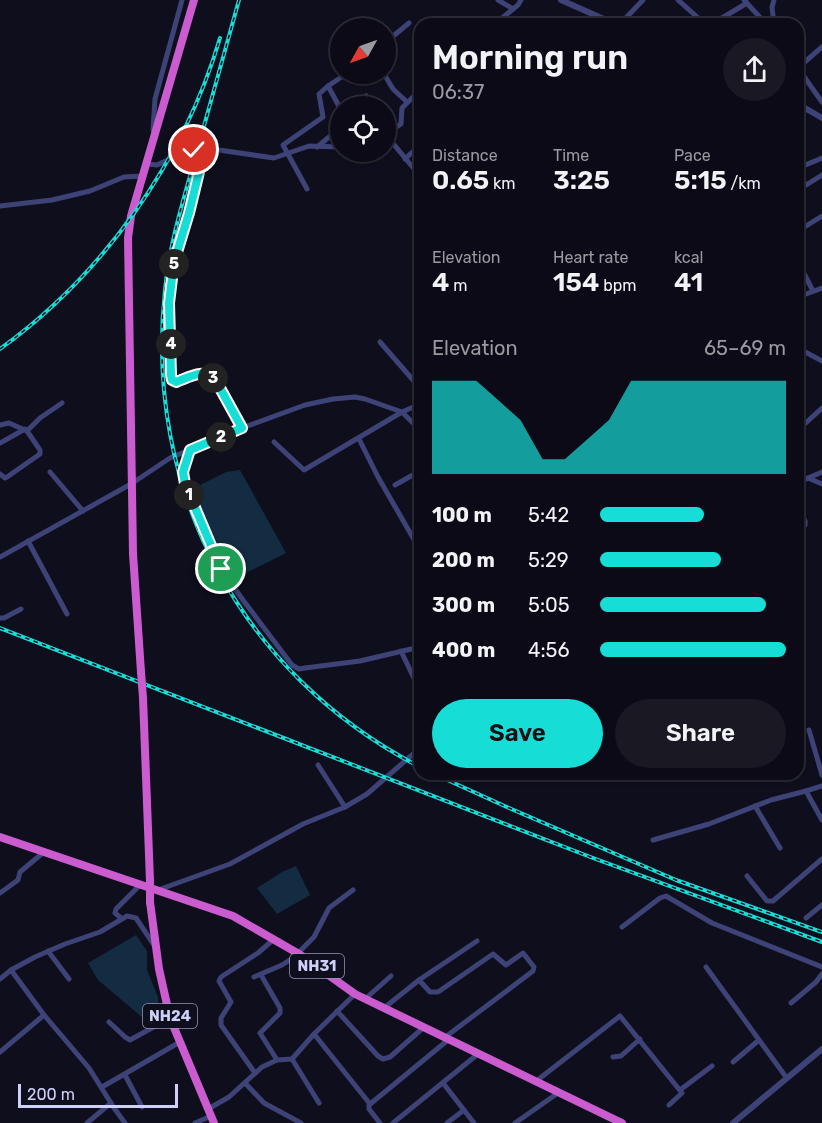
<!DOCTYPE html>
<meta charset="utf-8">
<style>
:root{--surface:#0b0a16;--page:#191823;--text:#f1f3f6;--muted:#9a9aa1;--line:#2b2b35;--accent:#17ddd7}
body{margin:0;font-family:Rubik,sans-serif;background:var(--page);color:var(--text);height:100vh;display:flex;flex-direction:column;font-size:22px;white-space:nowrap}
*{box-sizing:border-box;margin:0}
p{font-size:20px;color:var(--muted)}
.icon{flex:none;width:33px;height:33px;fill:none;stroke:currentColor;stroke-width:2;stroke-linecap:round;stroke-linejoin:round}
.map{position:relative;flex:1;overflow:hidden}
.panel{position:absolute;left:414px;top:18px;width:390px;height:762px;display:flex;flex-direction:column;background:var(--surface);border-radius:18px;box-shadow:0 2px 4px #0004,0 0 0 2px var(--line)}
.panel>*{flex:none}
.needle{width:39px;rotate:230deg}
.controls{position:absolute;left:330px;top:18px;display:grid;gap:12px}
.controls a{display:grid;place-items:center;width:66px;height:66px;border-radius:50%;background:var(--surface);box-shadow:0 2px 4px #0004,0 0 0 2px var(--line);font-size:30px}
.scale{position:absolute;left:18px;bottom:15px;width:160px;box-sizing:border-box;padding-left:6px;border:3px solid #cfd0fa;border-top:0;font-size:16px;line-height:21px;white-space:nowrap;color:#cfd0fa;-webkit-text-stroke:4px #0f0e1d;paint-order:stroke}
.pin{position:absolute;display:grid;place-items:center;width:51px;height:51px;color:#fff;margin:-26px;border:3px solid #fff;border-radius:50%;box-shadow:0 2px 6px #0007}
.km{position:absolute;width:30px;height:30px;margin:-15px;border-radius:50%;background:#222;color:#fff;font-size:16px;line-height:30px;text-align:center}
.round{display:grid;place-items:center;flex:none;width:63px;height:63px;border-radius:32px;background:var(--page)}
.head{display:flex;align-items:center;justify-content:space-between;height:102px;padding:0 18px}
h1{font-size:33px;font-weight:600;line-height:45px}
.metrics{display:grid;grid-template-columns:repeat(3,1fr);gap:9px;height:102px;padding:6px 18px}
.metrics div{display:grid;align-content:center}
.metrics b{font-size:26px;font-weight:600}
.metrics small{font-size:16px;font-weight:400}
.metrics p{font-size:16px}
.chart{height:168px;padding:12px 18px}
.chart p{display:flex;justify-content:space-between}
.chart svg{width:100%;height:108px;margin-top:6px;fill:var(--accent);opacity:.7}
.cta{display:flex;gap:12px;margin-top:auto;padding:12px 18px}
.cta a{flex:1;height:69px;border-radius:36px;background:var(--accent);color:#111;font-size:24px;font-weight:600;line-height:69px;text-align:center}
.cta a+a{background:var(--page);color:var(--text)}
ul{padding:0 18px;list-style:none;font-size:20px}
li{display:grid;grid-template-columns:96px 72px 1fr;align-items:center;height:45px}
li i{height:15px;border-radius:8px;background:var(--accent)}
.map>svg:first-child{display:block}
.water{fill:#132c41}
.lines{fill:none;stroke-linecap:round;stroke-linejoin:round}
.minor{stroke:#3e4377;stroke-width:5}
.tertiary{stroke:#3e4377;stroke-width:6}
.trunk{stroke:#ca5cd0;stroke-width:8}
.rail-casing{stroke:#17ddd7;stroke-width:4}
.rail{stroke:#0f0e1d;stroke-width:1.5;stroke-dasharray:4.5;stroke-linecap:butt}
.trunk-bridge{stroke:#ca5cd0;stroke-width:8}
.route-casing{stroke:#fff;stroke-width:12}
.route{stroke:#17ddd7;stroke-width:8}
.labels{text-anchor:middle;stroke-width:4.5;stroke-linejoin:round;paint-order:stroke}
.shield{fill:#0f0e1d;stroke:#9596b8;stroke-width:1.5}
.shield-label{font-size:15px;font-weight:bold;fill:#cfd0fa}
</style>
<div class="map">
<svg width="822" height="1123" viewBox="0 0 822 1123">
<rect width="100%" height="100%" fill="#0f0e1d"/>
<g class="water">
<polygon points="240,470 286,553 234,579 192,489 226,472"/>
<polygon points="296,866 310,895 277,914 257,888 282,872"/>
<polygon points="136,935 147,951 147,970 158,997 158,1008 143,1018 98,980 88,963"/>
</g>
<g class="lines">
<g class="minor">
<polyline points="498,0 513,9"/>
<polyline points="678,0 705,24"/>
<polyline points="744,0 766,24"/>
<polyline points="495,24 518,5 521,0"/>
<polyline points="620,24 643,0"/>
<polyline points="712,24 747,3"/>
<polyline points="774,24 772,7 774,0"/>
<polyline points="386,42 409,23"/>
<polyline points="798,68 822,102"/>
<polyline points="798,68 822,47"/>
<polyline points="384,74 393,89 407,102"/>
<polyline points="351,106 366,96"/>
<polyline points="340,108 328,86 346,74"/>
<polyline points="153,130 155,99 182,0"/>
<polyline points="386,134 401,124 402,108 420,90"/>
<polyline points="386,135 420,176"/>
<polyline points="317,147 340,128"/>
<path d="M194,150l6,16 -1,6 -10,41 -15,49 -5,42 3,76 4,2c14,-5 27,-14 39,-3l27,49"/>
<polyline points="405,159 420,145"/>
<polyline points="148,164 157,165 176,156 205,148 274,158 309,146 340,147"/>
<polyline points="798,168 822,158"/>
<polyline points="307,189 283,145 323,117 319,94 328,86"/>
<polyline points="798,190 822,175"/>
<polyline points="0,206 52,200 90,191 124,177 143,176"/>
<polyline points="798,220 804,228"/>
<polyline points="798,231 822,216"/>
<polyline points="798,262 813,291"/>
<polyline points="798,297 822,288"/>
<polyline points="380,342 420,388"/>
<polyline points="798,348 822,361"/>
<polyline points="0,425 9,423 27,431"/>
<polyline points="798,430 822,408"/>
<polyline points="359,439 378,477 420,550"/>
<polyline points="274,442 304,470 402,412 420,430"/>
<polyline points="0,443 25,429"/>
<polyline points="190,450 183,472 185,484 212,550 221,569 243,600 292,665 299,669 305,668 360,661 420,647"/>
<polyline points="50,472 83,511"/>
<polyline points="0,474 5,478 7,477 40,454 40,450 27,431 40,418 62,403"/>
<polyline points="808,478 822,472"/>
<polyline points="798,483 808,478 822,484"/>
<polyline points="395,485 420,471"/>
<polyline points="798,509 805,521 805,525 798,530"/>
<polyline points="28,541 67,614"/>
<polyline points="0,557 131,484 170,458 242,428 305,405 333,399 355,397 365,399 402,412 420,404"/>
<polyline points="0,618 4,618 21,609"/>
<polyline points="401,651 420,691"/>
<polyline points="809,730 822,775"/>
<polyline points="318,765 345,807"/>
<polyline points="822,786 806,791 822,820"/>
<polyline points="755,806 780,848"/>
<polyline points="653,840 709,824 771,800 806,791"/>
<polyline points="747,876 767,901 773,901 822,859"/>
<polyline points="158,890 230,864 303,824 345,807 367,794 420,748"/>
<polyline points="0,893 18,880 20,872 44,852"/>
<polyline points="121,918 115,913 116,909 140,885"/>
<polyline points="806,918 822,905"/>
<polyline points="622,927 660,898 666,896 712,923 822,967"/>
<polyline points="48,951 69,979"/>
<polyline points="298,953 314,937 329,908 353,890"/>
<polyline points="706,967 786,1077"/>
<polyline points="11,970 44,1015 89,1068 114,1108 125,1123"/>
<polyline points="261,975 280,1008 280,1013 260,1033 277,1060"/>
<polyline points="254,977 282,965 299,954"/>
<polyline points="0,979 11,970 35,957 65,944 100,932 127,916 136,918 154,945"/>
<polyline points="419,980 430,992 438,992 493,954 506,965 523,953 534,967 533,971 444,1038"/>
<polyline points="365,999 391,976"/>
<polyline points="791,1003 816,982 822,974"/>
<polyline points="384,1008 419,980 477,941"/>
<polyline points="337,1011 378,1056 383,1059 390,1057 423,1028"/>
<polyline points="109,1022 125,1037 130,1040 170,1018"/>
<polyline points="314,1034 370,1104"/>
<polyline points="0,1052 44,1015"/>
<polyline points="613,1057 621,1056 640,1039"/>
<polyline points="292,1059 319,1103"/>
<polyline points="733,1062 759,1040"/>
<polyline points="255,1073 221,1025 221,1018 231,1002 219,981 221,977 258,953 274,939"/>
<polyline points="125,1075 142,1107"/>
<polyline points="535,1082 620,1016 682,1093 669,1105"/>
<polyline points="245,1083 264,1103 301,1123"/>
<polyline points="443,1083 474,1123"/>
<polyline points="102,1087 180,1042"/>
<polyline points="680,1090 712,1066"/>
<polyline points="208,1109 229,1097 262,1067 277,1060 292,1059 314,1034 355,994"/>
<polyline points="87,1123 111,1103"/>
<polyline points="195,1123 211,1116"/>
<polyline points="380,1123 369,1109 369,1105 448,1040"/>
<polyline points="393,1123 478,1054"/>
<polyline points="447,1123 464,1110"/>
<polyline points="515,1123 558,1093"/>
</g>
<g class="tertiary">
<polyline points="561,0 615,24"/>
<polyline points="798,104 822,118"/>
<polyline points="733,1123 822,1049"/>
</g>
<g class="trunk">
<polyline points="141,672 133,554 128,238 131,216 194,0"/>
<polyline points="143,698 150,881"/>
<polyline points="0,837 233,916 299,954 355,994 622,1123"/>
<polyline points="150,902 159,969 170,1018 214,1123"/>
</g>
<defs>
<g id="rail">
<path d="M239,0c-15,54 -30,108 -45,162 -12,42 -25,85 -29,128 -22,200 76,385 255,477"/>
<path d="M0,349c104,-75 184,-189 220,-311"/>
<polyline points="0,628 593,858 822,942"/>
<polyline points="434,774 509,808 676,880 822,932"/>
</g>
</defs>
<use href="#rail" class="rail-casing"/>
<use href="#rail" class="rail"/>
<g class="trunk-bridge">
<polyline points="141,672 143,698"/>
<polyline points="150,881 150,902"/>
</g>
</g>
<g class="lines">
<defs>
<path id="route" d="M194,150l6,16 -1,6 -10,41 -15,49 -5,41 2,72 1,5 4,2c14,-5 27,-14 39,-3l27,49 -52,22 -7,22 2,12 36,85"/>
</defs>
<use href="#route" class="route-casing"/>
<use href="#route" class="route"/>
</g>
<g class="labels">
<g class="shield">
<rect x="290" y="954" width="54" height="24" rx="4.5"/>
<rect x="143" y="1004" width="54" height="24" rx="4.5"/>
</g>
<g class="shield-label">
<text x="317" y="971">NH31</text>
<text x="170" y="1021">NH24</text>
</g>
</g>
</svg>
<div class="controls">
<a><svg class="needle" viewBox="-14 -14 28 28"><path d="M0-13l5 13h-10z" fill="#e53935"/><path d="M0 13l5-13h-10z" fill="#9a9aa1"/></svg></a>
<a><svg class="icon" aria-label="locate" viewBox="0 0 24 24"><circle cx="12" cy="12" r="6"/><path d="M12 2v4M12 18v4M2 12h4M18 12h4"/></svg></a>
</div>
<div class="scale">200 m</div>
<div class="pin" style="left:221px;top:569px;background:#1e9e55"><svg class="icon" aria-label="arrive" viewBox="0 0 24 24"><path d="M6 21V4h12l-3 4 3 4H6"/></svg></div>
<div class="pin" style="left:194px;top:150px;background:#d93025"><svg class="icon" aria-label="check" viewBox="0 0 24 24"><path d="M5 12l5 5 9-10"/></svg></div>
<b class="km" style="left:189px;top:495px">1</b>
<b class="km" style="left:221px;top:437px">2</b>
<b class="km" style="left:213px;top:378px">3</b>
<b class="km" style="left:171px;top:344px">4</b>
<b class="km" style="left:174px;top:264px">5</b>
<section class="panel">
<div class="head"><div><h1>Morning run</h1><p>06:37</p></div><a class="round"><svg class="icon" aria-label="share" viewBox="0 0 24 24"><path d="M12 15V3M7 8l5-5 5 5M5 13v7h14v-7"/></svg></a></div>
<div class="metrics">
<div><p>Distance</p><b>0.65<small> km</small></b></div>
<div><p>Time</p><b>3:25</b></div>
<div><p>Pace</p><b>5:15<small> /km</small></b></div>
</div>
<div class="metrics">
<div><p>Elevation</p><b>4<small> m</small></b></div>
<div><p>Heart rate</p><b>154<small> bpm</small></b></div>
<div><p>kcal</p><b>41</b></div>
</div>
<div class="chart"><p><span>Elevation</span>65–69 m</p>
<svg viewBox="0 0 160 44" preserveAspectRatio="none"><path d="M0 44V6L10 6L20 6L30 14L40 22L50 38L60 38L70 30L80 22L90 6L100 6L110 6L120 6L130 6L140 6L150 6L160 6V44z"/></svg>
</div>
<ul>
<li><b>100 m</b>5:42<i style="width:56%"></i></li>
<li><b>200 m</b>5:29<i style="width:65%"></i></li>
<li><b>300 m</b>5:05<i style="width:89%"></i></li>
<li><b>400 m</b>4:56<i style="width:100%"></i></li>
</ul>
<div class="cta"><a>Save</a><a>Share</a></div>
</section>
</div>
